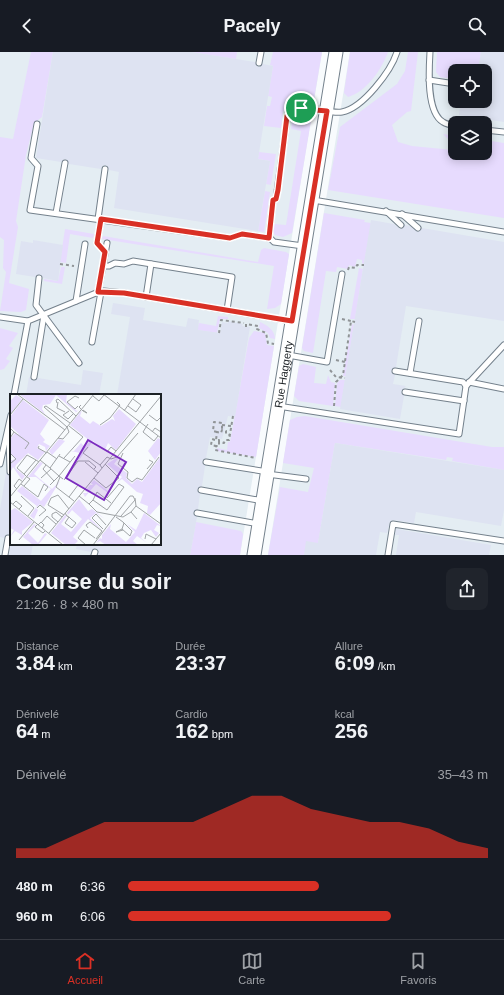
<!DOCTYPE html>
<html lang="fr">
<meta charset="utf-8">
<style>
:root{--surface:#171b24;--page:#20242c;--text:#f1f3f6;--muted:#9ea1a6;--line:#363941;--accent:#d93025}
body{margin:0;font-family:Helvetica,sans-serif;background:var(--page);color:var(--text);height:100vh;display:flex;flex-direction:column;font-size:15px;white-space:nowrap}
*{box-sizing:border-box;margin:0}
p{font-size:13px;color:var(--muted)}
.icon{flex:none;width:22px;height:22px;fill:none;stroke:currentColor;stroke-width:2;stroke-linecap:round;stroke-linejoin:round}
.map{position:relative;height:503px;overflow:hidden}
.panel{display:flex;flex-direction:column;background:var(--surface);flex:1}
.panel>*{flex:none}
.controls{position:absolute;left:448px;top:12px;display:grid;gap:8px}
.controls a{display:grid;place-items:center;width:44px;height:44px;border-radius:8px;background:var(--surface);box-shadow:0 2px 10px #0003;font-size:20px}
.pin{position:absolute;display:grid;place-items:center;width:34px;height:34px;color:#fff;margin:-17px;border:2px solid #fff;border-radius:50%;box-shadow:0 1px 4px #0007}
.round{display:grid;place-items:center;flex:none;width:42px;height:42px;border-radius:8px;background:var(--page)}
.summary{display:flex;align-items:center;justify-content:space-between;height:68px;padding:0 16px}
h1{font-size:22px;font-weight:800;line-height:30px}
.metrics{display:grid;grid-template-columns:repeat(3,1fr);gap:6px;height:68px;padding:4px 16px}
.metrics div{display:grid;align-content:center}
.metrics b{font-size:20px;font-weight:800}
.metrics small{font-size:11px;font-weight:400}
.metrics p{font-size:11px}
.chart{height:112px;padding:8px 16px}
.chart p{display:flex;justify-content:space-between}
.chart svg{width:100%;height:72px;margin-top:4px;fill:var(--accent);opacity:.7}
ul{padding:0 16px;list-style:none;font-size:13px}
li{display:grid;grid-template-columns:64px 48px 1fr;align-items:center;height:30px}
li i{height:10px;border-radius:5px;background:var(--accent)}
header{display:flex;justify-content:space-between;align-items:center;height:52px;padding:0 16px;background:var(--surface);font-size:18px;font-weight:800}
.dock{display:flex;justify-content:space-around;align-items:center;height:56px;border-top:1px solid var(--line);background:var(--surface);font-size:11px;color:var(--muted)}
.dock a{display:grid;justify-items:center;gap:2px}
.dock .selected{color:var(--accent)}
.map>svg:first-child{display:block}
.built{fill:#e4edf3;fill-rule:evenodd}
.green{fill:#e7dbfe}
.building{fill:#dee3f2}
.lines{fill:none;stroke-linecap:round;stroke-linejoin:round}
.service-casing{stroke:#74818c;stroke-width:7}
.tertiary-casing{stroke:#74818c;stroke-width:15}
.path{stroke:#909497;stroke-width:2;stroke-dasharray:3 3;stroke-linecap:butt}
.service{stroke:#fff;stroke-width:5}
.tertiary{stroke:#fff;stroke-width:13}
.route-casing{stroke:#fff;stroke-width:8}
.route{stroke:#d93025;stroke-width:5}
.labels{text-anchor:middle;stroke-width:3;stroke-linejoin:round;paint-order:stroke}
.street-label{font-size:11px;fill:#1c2125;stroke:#f8fbfd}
.inset-road{fill:none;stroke:#a0a4a7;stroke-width:1}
.view{fill:#7b2cbf;fill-opacity:0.15;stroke:#7b2cbf;stroke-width:2}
.inset-edge{fill:none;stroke:#1c2125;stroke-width:2}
</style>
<header><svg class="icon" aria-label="back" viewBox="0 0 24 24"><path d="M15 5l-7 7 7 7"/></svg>Pacely<svg class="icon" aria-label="search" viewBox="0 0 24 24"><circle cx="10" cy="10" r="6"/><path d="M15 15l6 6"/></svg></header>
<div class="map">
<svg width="504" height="503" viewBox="0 0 504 503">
<rect width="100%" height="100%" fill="#f8fbfd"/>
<g class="built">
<path d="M0,0h322l-82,503h-240zM11,343h149v149h-149z"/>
<path d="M350,0h154v503h-236zM455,19h30v30h-30zM455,71h30v30h-30z"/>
</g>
<g class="green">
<polygon points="31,0 53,0 42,65 34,71 26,103 16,169 18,175 9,231 29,237 26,258 21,260 0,259 6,220 3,216 4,188 0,185 0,85 13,87"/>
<polygon points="191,0 237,0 236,7"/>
<polygon points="273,0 322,0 313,53 291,51 283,60 281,76 264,74 267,54 270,54 272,45 268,44 273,14 270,13"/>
<path d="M350,0h38c-6,17 -22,40 -40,45l-4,-4z"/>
<polygon points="408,0 418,0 411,59 407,60 392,73 398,90 412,94 453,98 452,91 443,82 455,84 455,101 485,101 485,88 504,91 504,166 328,138 340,75 397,32 405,19"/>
<polygon points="437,0 481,0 478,19 455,19 455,27 440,25 436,20"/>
<polygon points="298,61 312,63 292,181 283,185 275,183 273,180 274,172 286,173 301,79 291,77 293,65"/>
<polygon points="259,100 276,102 271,133 266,132 270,109 258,107"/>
<polygon points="265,139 270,140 264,180 258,179"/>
<polygon points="324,161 365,168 364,170 371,171 364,212 362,211 362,208 357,207 355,215 349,213 348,217 337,215 336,220 326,219 313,301 304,299 302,296"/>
<polygon points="65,177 94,182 93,186 70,182 66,211 60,210"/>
<polygon points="103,184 258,210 261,198 264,196 286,200 289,202 281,252 275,256 267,257 274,214 102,187"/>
<polygon points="61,215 65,215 62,232 44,229 44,227 58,229"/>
<polygon points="359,216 363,217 355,267 350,267"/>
<polygon points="218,264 228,265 228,267 220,267 217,281 197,278 199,271 216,274"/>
<path d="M260,270c7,3 15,8 15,17l-5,-1 -2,-5 -9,-5z"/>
<polygon points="352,272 354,273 346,324 343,324"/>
<polygon points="0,276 18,281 9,294 13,296 6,307 10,309 4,317 0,318"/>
<polygon points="254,279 265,281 267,293 274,294 256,405 217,399 217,396 227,398 228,390 230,390 249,286"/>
<polygon points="303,312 316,315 314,331 326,332 328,323 331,330 335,331 333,354 299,349 294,344 299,314"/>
<polygon points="340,328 345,328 341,355 335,354 337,331"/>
<polygon points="305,364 492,395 504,395 504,418 452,409 453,406 447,405 446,408 335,391 316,503 268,503 280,435 308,440 314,416 283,411 290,368 297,365"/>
<polygon points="196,470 241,479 243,482 240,503 190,503"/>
</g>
<g class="building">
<polygon points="53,0 191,0 255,10 259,15 263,12 273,14 258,107 270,109 258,179 114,156 119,120 109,118 106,113 102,114 101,117 69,112 65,107 61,110 36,106"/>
<polygon points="481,0 504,0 504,70 459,63 461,49 485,49 485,19 478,19"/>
<polygon points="371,168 394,172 400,177 405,173 410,174 418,180 422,176 504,190 504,269 406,254 396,315 391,319 395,323 393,332 406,334 401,339 404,344 400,367 340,357"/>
<polygon points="33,188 63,193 58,229 43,226 40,222 35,225 16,222 21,189 33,191"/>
<polygon points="113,251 145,256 143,268 186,275 188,266 199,268 198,278 220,281 222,270 228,271 228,269 243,272 242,274 250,275 235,365 228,364 222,387 210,385 206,406 202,409 205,414 202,434 197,438 200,442 198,457 193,461 197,465 190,503 98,503 99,499 96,496 91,500 76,497 77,492 160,492 160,343 117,343 130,265 111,262"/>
<polygon points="83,318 103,321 99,343 26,343 29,325 34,329 38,326 81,333"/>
<polygon points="335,391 504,418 504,458 501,474 416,460 414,471 394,468 390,469 387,481 380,480 376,503 304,503 306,489 318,491"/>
<polygon points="6,421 11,424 11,483 7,482 4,486 0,485 0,457"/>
<polygon points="396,477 491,493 489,503 396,503 399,483 395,483"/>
<polygon points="11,492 33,492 31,503 9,503"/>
</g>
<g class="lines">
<defs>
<g id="service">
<path d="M430,0c-1,17 -4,60 13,70 3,2 8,3 12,3"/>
<polyline points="259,11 261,0"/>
<polyline points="429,28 455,32"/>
<polyline points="37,72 31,106 38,114 30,158 230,186 242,182 269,186"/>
<polyline points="485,78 504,80"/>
<polyline points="313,148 504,180"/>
<polyline points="386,159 401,173"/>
<polyline points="56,161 65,111"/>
<polyline points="402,162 418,176"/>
<polyline points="98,167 105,117"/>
<polyline points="101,167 97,191 105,200"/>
<path d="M303,194l-29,-4 -5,-5 4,-37 3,-1 12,-87c10,-12 41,3 54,0 21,-4 49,-41 55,-60"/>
<polyline points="103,214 107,191"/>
<polyline points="39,226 36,253 79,311"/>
<polyline points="98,240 103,214 109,214 115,211 124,212 133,209 232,225 227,258"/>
<polyline points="146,245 151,212"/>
<polyline points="76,249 85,192"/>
<polyline points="0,265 28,269"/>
<polyline points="92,290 101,240"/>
<polyline points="288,303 327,310 342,222"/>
<polyline points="395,319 463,330 466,334"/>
<polyline points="410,321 419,269"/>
<polyline points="34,325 44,263"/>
<polyline points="469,330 504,337"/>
<polyline points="405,340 464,349"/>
<polyline points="14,343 28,269 96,241 104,239 124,241 291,269"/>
<polyline points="278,354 459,382 466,334 504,293"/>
<polyline points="9,383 10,420"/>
<polyline points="206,410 268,420"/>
<polyline points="0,412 11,363"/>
<polyline points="267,422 306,427"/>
<polyline points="201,438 263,449"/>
<polyline points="197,461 259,472"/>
<polyline points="5,503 8,486"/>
<polyline points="94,503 95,500"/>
<polyline points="388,503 393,472 504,489"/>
</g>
<g id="tertiary">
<path id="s1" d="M254,503l82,-503"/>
</g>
</defs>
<use href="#service" class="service-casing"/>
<use href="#tertiary" class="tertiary-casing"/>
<g class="path">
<polyline points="60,212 74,214"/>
<polyline points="348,218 349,215 356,216 357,213 364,213"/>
<polyline points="342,267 351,269"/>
<polyline points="246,275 246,272 258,274 257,277 266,281 268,291 274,292"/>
<polyline points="219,281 221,268 244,271"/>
<polyline points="336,308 345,310"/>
<polyline points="330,318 336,325 345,326"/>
<polyline points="334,354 336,330 343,323 351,269 355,270"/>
<polyline points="233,364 229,388 225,388 224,391 219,390 219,394 216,394 215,398 256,406"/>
<polyline points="222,373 231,374"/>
<polyline points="217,380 213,379 214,370 222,371 222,378"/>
<polyline points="215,388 212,387 211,393 216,394"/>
<polyline points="219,390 219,388 216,388 217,380 221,381 222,378 226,379 226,382 230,383"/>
</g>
<use href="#service" class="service"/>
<use href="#tertiary" class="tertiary"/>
</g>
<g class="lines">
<defs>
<polygon id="route" points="293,56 327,59 292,269 124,241 98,240 105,200 97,191 101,167 230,186 242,182 269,186 273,148 276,147 278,138 287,64"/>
</defs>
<use href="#route" class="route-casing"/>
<use href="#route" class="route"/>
</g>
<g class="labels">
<g class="street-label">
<text dy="4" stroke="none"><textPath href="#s1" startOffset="183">Rue Haggerty</textPath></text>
</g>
</g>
<g transform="translate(10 342)">
<rect width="151" height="151" fill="#f8fbfd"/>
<path d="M9,0h48l-1,8 11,9 3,-2 -6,5 2,-2 -20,-17 -6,9 -7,1 -1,4 3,5zM6,1l6,4 -12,16v-14zM13,6l26,20 -9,14 5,6 -2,2 7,4 -4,5 -1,-4 -6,-3 -2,4 8,4 -7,8 -10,-7 -12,12 -1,3 10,8 -3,4 -9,-13 -3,6v-12l5,-2 -5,-6 7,6 -7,-6v-14l5,-6 5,2 -10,-9v-9zM109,15l17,15 -20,26 -8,-7 -3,7 -12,-9 -14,19 -2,-1 3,-6 -9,-2h3l7,-8 4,4 5,-6 -20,-16 12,-15 -2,6 10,8 3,-3 8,5 11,-7 3,2 -2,-5zM148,44l3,2v12l-6,8 -7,-9zM49,45l6,2 -13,14 -3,-4zM111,61l-7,9 13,9 -1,5 6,6 5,-5 5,3 19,-26v47l-11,12 -3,-2 1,-7 -8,-3 3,-9 -6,-2 -15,-13 -7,5 7,-7 -15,-13zM30,68l3,1 -9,11 18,15 8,-8 -16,26 -4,-3 -4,4 2,2 -4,9 -4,-3 7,-10 -20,-15 5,-5 19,15 10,-12 -15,-12h-8zM84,86l14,11 3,1 -3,1 -12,-9 -11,13 -2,-4h5l-3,-2 5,-6h3l-2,-2zM69,105l9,12 4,-2 13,10 -9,-6 -6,5 13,13 -15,-12 -6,7 9,7 -9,-7 -9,11 5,4 -4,4h-8l-15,-12 14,-18 2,1 -6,8 10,8 11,-13 -10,-9 -4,5 -1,-2zM5,114l18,14 -11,9v4l-7,-4 -5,6 4,-7 -4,-2v-17zM134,119l17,13 -4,-1 -3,5 5,3 -3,4 -5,-7 -7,3 -3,5 6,5 -10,-7 -4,5 5,4h-32l-6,-4 -4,2 4,-5 2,1v-4l9,-11 -1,5 16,13 9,-10 -8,-8 9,6zM24,130l2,1 -8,8 10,10 7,-10 2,1 -9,11h-5l-10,-8z" fill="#e7dbfe"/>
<path class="inset-road" d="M7,0l48,36M93,0l58,44M83,2l6,5 5,-6M48,8l-1,6 8,4M47,9l-1,-3 2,-1 18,17M71,11l-2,2 4,4 4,2 -4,-3M68,12l-3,3 -8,-7 8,-6 4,2M118,12l8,6 5,-7 -8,-6M59,17l-6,4 5,4 5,-5M114,17l12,-17M0,21l13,-16M139,21l8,6 3,-3M138,30l-5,8 11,9 4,-5M90,31l10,-7 10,-13 -3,-3M57,33l-23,-20 2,-1 24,17M0,34l4,4 -4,6M4,38l15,11 -4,6M142,38l3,-4 6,4M48,44l5,1 6,-7 -2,-5M29,52l-1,2 9,5M78,53l-5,6 17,12M37,58l10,7M97,58l4,-5 5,4M0,59l6,6 -5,4M113,59l-5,11 10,8 -1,6 5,4 5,-4 5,2 17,-23M49,62l11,6M54,64l19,-21 -14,-11M30,66l10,8 10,-14M75,68l13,11M36,71l-3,4 11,12M40,74l9,8 16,-20M92,74l-2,-3 7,-8 4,2 6,-2 21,-24M137,75l6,-7 -4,-2M14,80l-7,-6 10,-13 9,5M17,83l-3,-3 12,-14 3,2M50,83l-4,10 18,14M31,84l10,-9M84,84l12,10 13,-10 -14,-14M54,86l14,-19h11l7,6 -2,2M11,90l17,13 6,-13 4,3 -3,4M40,91l9,-9 4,3M14,92l6,-7 -3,-2M7,95l-3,-3 5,-7 4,3M11,102l13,12 -6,8M69,102l10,8 4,-4 14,10M0,103l84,-103M59,103l9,-12M97,104l12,-14 5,3 -17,23M125,104l1,8 -5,6 6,7M83,106l4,-8 14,11M0,108l53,43M3,110l3,-3 6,5 -3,3M79,110l8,8 26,5 8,-5M126,112l25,18M27,114l3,-3 6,5 -7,6M55,119l2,3 2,1 2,2 5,4 -4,5 -7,-5 4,-6M54,121l-16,-10 3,-7 7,-3 11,14M106,123l7,5 9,9 -2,5 -8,-7 2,-6M48,128l-6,-5v-3l4,-2 6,5M31,129l6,-7 9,8M28,130l-3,3 8,6 2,-2M28,131l3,-3 3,3 -2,3M78,134l-2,-3 4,-3 12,9 -6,8M93,135l-11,-11 4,-4 10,11M112,135l-6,3 7,-2M39,139l112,-137M135,145l1,-5 10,5M9,146l15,-18M76,151l-8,-7 6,-8 11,8M83,151l37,-49h3l2,4 -14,16M141,151l10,-12"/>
<path class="view" d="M78,46l38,22 -22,38 -38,-22z"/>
<rect width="151" height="151" class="inset-edge"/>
</g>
</svg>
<div class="controls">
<a><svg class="icon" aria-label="locate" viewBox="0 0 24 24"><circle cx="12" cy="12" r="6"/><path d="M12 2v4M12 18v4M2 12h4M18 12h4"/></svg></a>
<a><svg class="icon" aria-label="layers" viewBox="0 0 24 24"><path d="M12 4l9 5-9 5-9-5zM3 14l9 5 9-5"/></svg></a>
</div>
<div class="pin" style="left:301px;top:56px;background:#1e9e55"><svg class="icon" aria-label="arrive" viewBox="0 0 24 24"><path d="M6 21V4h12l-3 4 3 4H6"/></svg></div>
</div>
<section class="panel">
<div class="summary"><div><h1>Course du soir</h1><p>21:26 · 8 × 480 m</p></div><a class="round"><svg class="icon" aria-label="share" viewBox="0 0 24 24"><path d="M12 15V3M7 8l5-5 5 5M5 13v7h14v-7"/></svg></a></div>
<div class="metrics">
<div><p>Distance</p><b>3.84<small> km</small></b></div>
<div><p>Durée</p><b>23:37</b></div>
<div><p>Allure</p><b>6:09<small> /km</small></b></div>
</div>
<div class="metrics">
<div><p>Dénivelé</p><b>64<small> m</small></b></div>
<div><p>Cardio</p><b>162<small> bpm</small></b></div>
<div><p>kcal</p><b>256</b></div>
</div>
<div class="chart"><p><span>Dénivelé</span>35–43 m</p>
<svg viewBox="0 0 160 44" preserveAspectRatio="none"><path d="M0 44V38L10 38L20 30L30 22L40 22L50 22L60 22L70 14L80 6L90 6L100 14L110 18L120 22L130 22L140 26L150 34L160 38V44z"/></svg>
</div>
<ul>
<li><b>480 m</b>6:36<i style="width:53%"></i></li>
<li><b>960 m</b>6:06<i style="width:73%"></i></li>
</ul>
</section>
<nav class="dock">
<a class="selected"><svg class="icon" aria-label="home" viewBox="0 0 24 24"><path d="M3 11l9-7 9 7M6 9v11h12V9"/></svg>Accueil</a>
<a><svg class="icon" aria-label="map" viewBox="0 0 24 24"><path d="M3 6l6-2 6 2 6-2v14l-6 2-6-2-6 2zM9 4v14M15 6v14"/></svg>Carte</a>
<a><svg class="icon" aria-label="saved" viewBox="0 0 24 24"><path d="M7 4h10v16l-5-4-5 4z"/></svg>Favoris</a>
</nav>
